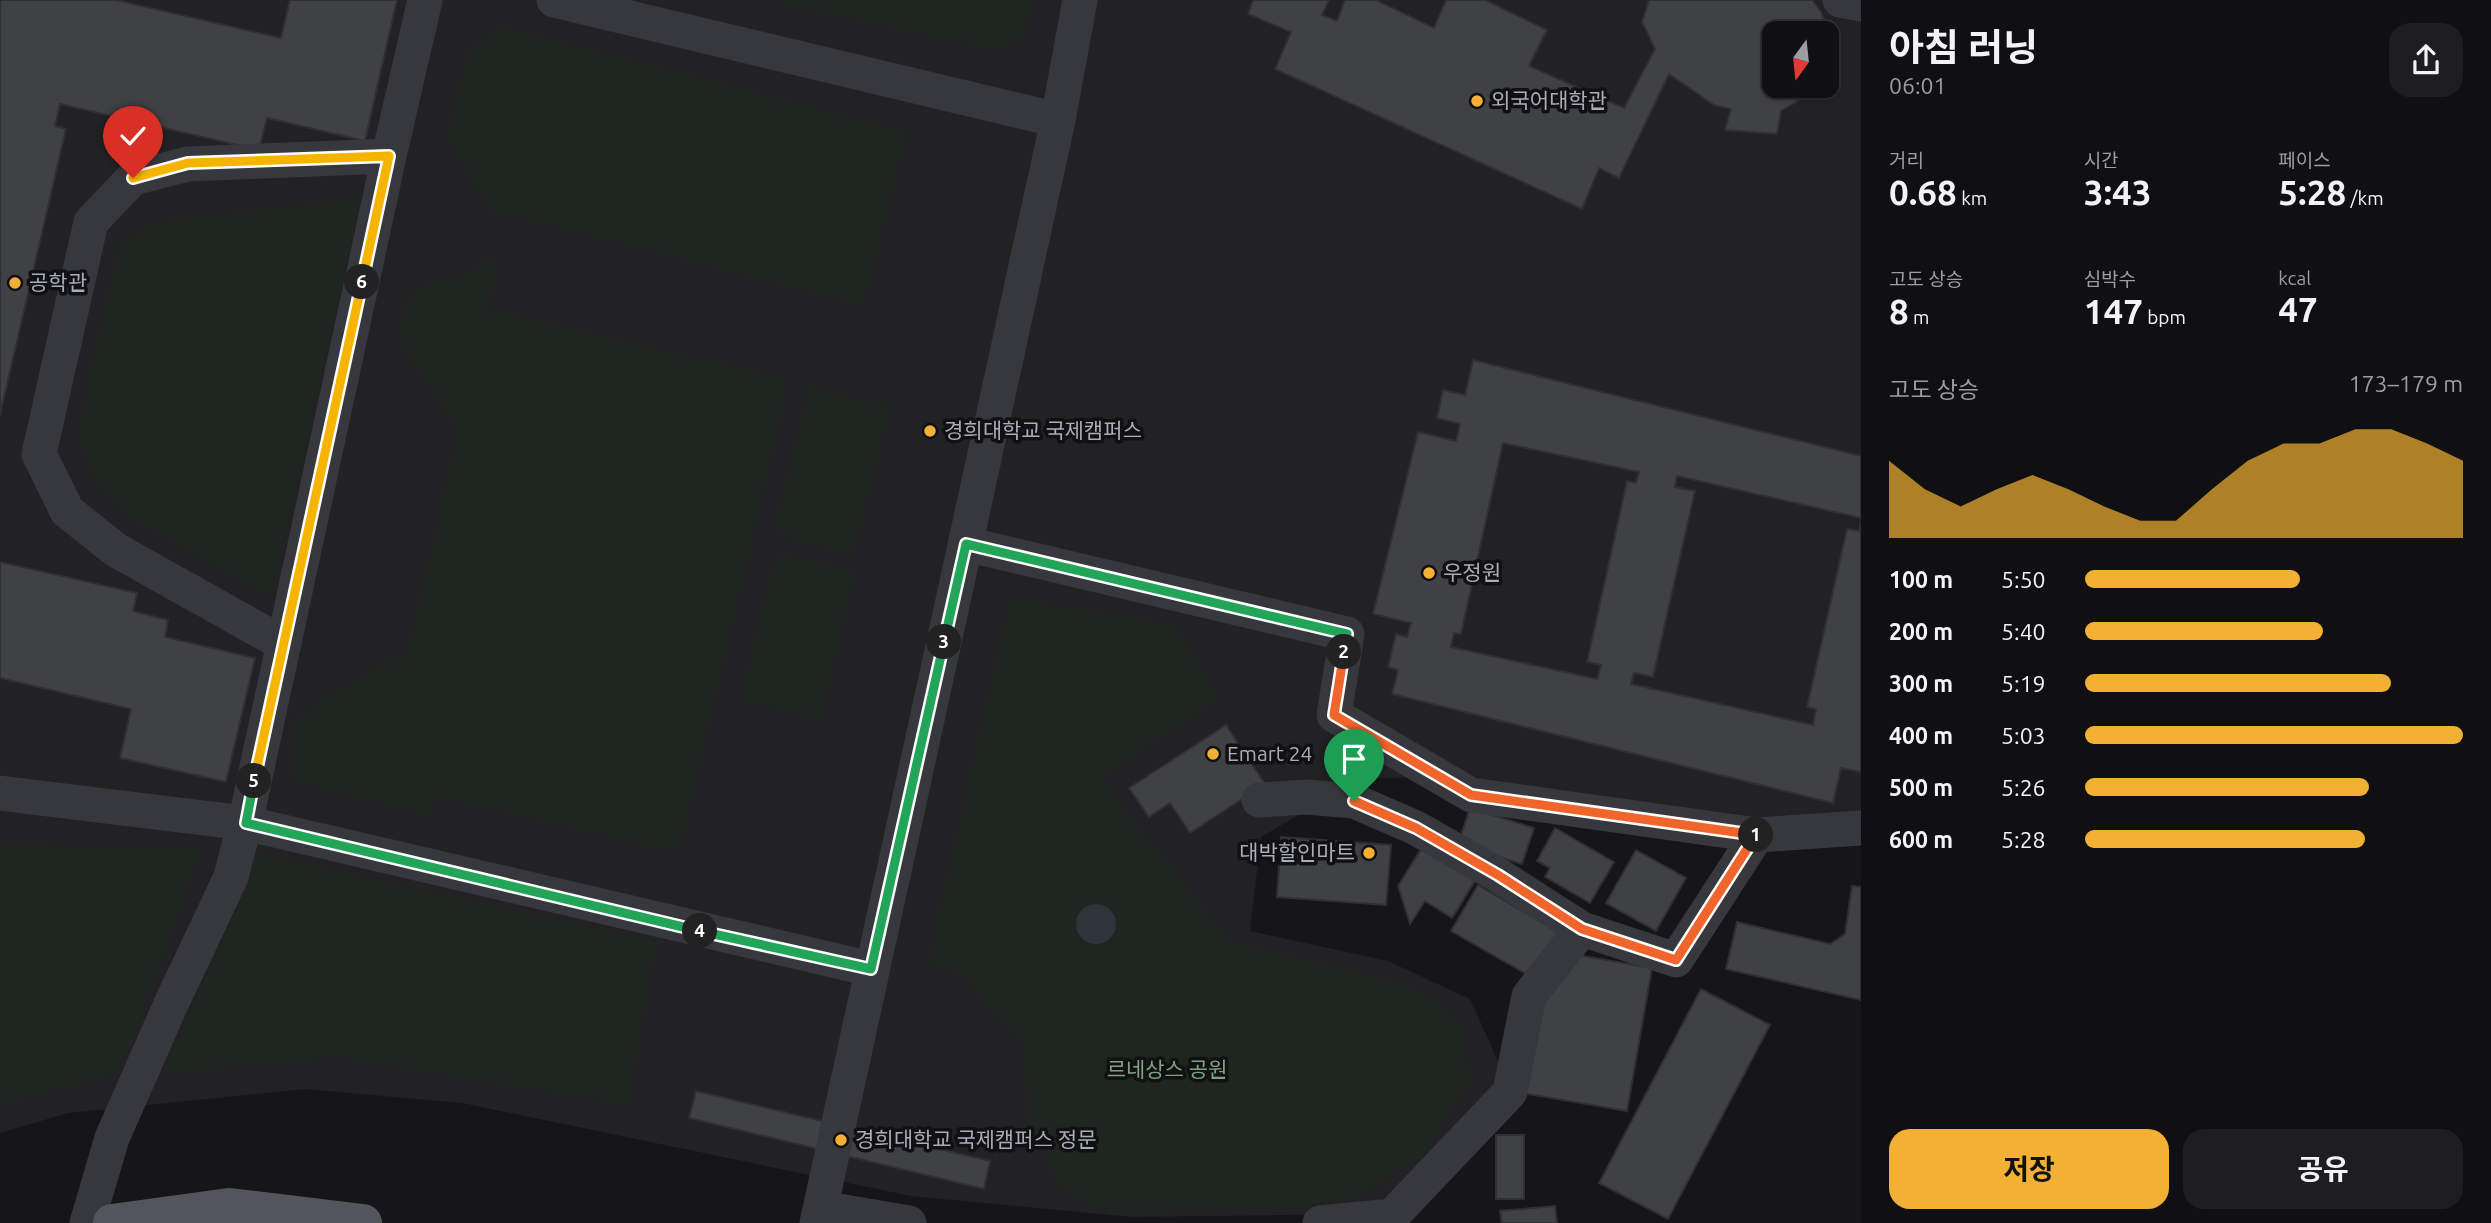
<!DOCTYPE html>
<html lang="ko">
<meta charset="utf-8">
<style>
:root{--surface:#101012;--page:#1e1e20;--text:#f1f3f6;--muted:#9c9d9f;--line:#303032;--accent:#f2b134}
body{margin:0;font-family:Ubuntu,"Noto Sans KR",sans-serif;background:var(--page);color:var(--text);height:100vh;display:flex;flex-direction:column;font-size:26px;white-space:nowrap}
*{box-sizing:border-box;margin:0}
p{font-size:23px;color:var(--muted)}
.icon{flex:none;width:38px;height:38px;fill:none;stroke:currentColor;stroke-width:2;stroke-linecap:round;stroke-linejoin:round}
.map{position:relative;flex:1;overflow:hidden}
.side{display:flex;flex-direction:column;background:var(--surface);width:630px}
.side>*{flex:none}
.needle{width:46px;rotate:195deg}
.fabs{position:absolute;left:1762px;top:21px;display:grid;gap:14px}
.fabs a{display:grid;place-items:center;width:77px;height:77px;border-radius:14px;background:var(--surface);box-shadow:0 2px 5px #0004,0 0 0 2px var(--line);font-size:35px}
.pin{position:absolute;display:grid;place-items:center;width:60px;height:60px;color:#fff;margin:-72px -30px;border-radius:50% 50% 50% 0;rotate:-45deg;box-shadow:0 0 7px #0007}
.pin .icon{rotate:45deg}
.km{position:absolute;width:35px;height:35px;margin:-18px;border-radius:50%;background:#222;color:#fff;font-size:19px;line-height:35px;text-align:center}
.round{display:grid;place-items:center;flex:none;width:74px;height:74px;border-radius:21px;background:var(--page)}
.overview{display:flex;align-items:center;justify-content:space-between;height:119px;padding:0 28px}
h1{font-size:38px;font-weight:700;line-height:52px}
.stats{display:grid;grid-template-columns:repeat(3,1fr);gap:10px;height:119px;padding:7px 28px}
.stats div{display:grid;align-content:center}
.stats b{font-size:35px;font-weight:700}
.stats small{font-size:19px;font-weight:400}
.stats p{font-size:19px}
.chart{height:196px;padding:14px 28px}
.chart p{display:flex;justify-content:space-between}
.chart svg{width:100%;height:126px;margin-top:7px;fill:var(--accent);opacity:.7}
.primary-button{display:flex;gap:14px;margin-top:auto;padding:14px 28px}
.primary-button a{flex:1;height:80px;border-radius:21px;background:var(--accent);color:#111;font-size:28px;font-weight:700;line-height:80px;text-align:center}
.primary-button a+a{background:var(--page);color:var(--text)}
ul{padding:0 28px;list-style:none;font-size:23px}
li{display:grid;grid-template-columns:112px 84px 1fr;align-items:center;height:52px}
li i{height:18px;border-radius:9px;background:var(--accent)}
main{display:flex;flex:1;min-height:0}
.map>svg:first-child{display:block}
.built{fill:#222225;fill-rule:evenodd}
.green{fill:#1e261f}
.water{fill:#2c353c}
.building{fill:#404145;stroke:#303034;stroke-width:2;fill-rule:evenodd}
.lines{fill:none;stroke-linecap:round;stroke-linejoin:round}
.minor{stroke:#37383d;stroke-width:35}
.major{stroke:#53555c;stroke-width:38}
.split-1-casing{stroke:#fff;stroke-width:14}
.split-2-casing{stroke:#fff;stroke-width:14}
.split-3-casing{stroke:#fff;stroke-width:14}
.split-4-casing{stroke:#fff;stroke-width:14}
.split-5-casing{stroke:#fff;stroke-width:14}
.split-6-casing{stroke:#fff;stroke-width:14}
.split-7-casing{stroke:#fff;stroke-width:14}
.split-1{stroke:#f0652b;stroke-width:9}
.split-2{stroke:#f0652b;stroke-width:9}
.split-3{stroke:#22a559;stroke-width:9}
.split-4{stroke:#22a559;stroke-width:9}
.split-5{stroke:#22a559;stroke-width:9}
.split-6{stroke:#f5b400;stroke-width:9}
.split-7{stroke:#f5b400;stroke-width:9}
.poi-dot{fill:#f2b134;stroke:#111113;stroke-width:2.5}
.labels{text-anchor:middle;stroke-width:7;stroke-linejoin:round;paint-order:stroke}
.poi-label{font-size:21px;fill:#a8adb8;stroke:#111113;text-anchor:start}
.park-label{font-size:21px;fill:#7fa381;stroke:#111113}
</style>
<main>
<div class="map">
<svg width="1861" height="1223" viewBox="0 0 1861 1223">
<rect width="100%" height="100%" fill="#161618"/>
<path class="built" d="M0,0h1861v818h-123l-285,-42 -93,3 -99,58 -11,94 138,30 82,38 33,73 -42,71 -99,71 -231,3 -220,-21 -449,-93 -157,-14 -237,24 -68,20zM1774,33h53v53h-53z"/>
<g class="green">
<polygon points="772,0 1030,0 1024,32 1000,50"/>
<polygon points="499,27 906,132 862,304 533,220 511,211 497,220 447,136 470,48"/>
<polygon points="361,199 270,595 124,514 96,482 78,433 119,248 153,223"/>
<polygon points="489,257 496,262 488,310 788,380 678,851 436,795 431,815 291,778 294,719 399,654 406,663 462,419 454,424 398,337 406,299 437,277 449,287"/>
<polygon points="810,388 888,407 852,553 775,535"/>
<polygon points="777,553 854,572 819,718 742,699"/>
<polygon points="1011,599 1172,625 1219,697 1099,779 1230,942 1408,986 1457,1017 1470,1079 1422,1157 1351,1198 1298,1206 1111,1212 1063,1189 1031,1135 1023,1042 991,1011 969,978 929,961"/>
<polygon points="0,845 201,849 131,1042 116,1072 0,1104"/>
<polygon points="252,853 655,942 627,1103 337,1056 163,1072 245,889"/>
</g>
<circle class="water" cx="1096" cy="924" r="20"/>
<g class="building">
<polygon points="0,0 116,0 281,38 290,0 397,0 365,141 267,118 259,150 60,104 55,126 66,129 0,415"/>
<polygon points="1253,0 1329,0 1322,15 1337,21 1345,0 1376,0 1434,28 1446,0 1485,0 1547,30 1529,66 1624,108 1655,49 1642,22 1649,0 1812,0 1821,12 1829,32 1830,53 1827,66 1827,33 1774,33 1774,86 1815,86 1804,97 1781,111 1777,134 1725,130 1731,109 1714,105 1669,74 1619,178 1599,168 1582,209 1275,69 1291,32 1248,14"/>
<path d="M1473,360l388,96v62l-184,-42 -2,11 20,4 -42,186 -19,-4 -3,11 182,41 3,-16 -9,-2 40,-178 12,2 2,-9v250l-20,-4 -8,35 -441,-109 6,-24 -10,-3 8,-33 11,3 4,-14 -38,-9 45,-182 38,9 4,-17 -23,-6 6,-28 22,5zM1503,443l136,29 -3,11 -9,-2 -40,181 14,3 -4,14 -146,-32 3,-14 7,1z"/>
<polygon points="0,562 137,593 133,611 168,620 165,637 255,658 226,782 120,758 131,709 0,678"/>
<polygon points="1226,725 1265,784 1190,833 1170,803 1149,817 1129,788"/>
<polygon points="1470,808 1534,828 1522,864 1458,844"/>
<polygon points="1555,828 1614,862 1590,903 1545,877 1550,868 1537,861"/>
<polygon points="1281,837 1391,845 1386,905 1277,897"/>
<polygon points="1425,843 1478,876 1452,918 1425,901 1410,924 1398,886"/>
<polygon points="1636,850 1686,878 1656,931 1606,903"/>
<polygon points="1478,885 1562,934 1535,979 1451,931"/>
<polygon points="1852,886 1861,887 1861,1000 1726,969 1737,922 1830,944 1845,934"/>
<polygon points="1572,954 1652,968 1627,1111 1523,1093 1541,985"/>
<polygon points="1701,989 1770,1025 1668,1219 1599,1183"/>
<polygon points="696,1091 990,1161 984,1189 689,1118"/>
<rect x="1496" y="1135" width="28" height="64"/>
<polygon points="1555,1206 1557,1223 1502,1223 1500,1211"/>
</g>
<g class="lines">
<g class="minor">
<polyline points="425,0 389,156 245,823 871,969"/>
<polyline points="554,0 1058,120"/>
<polyline points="1840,0 1861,4"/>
<polyline points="966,544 1347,634 1334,715 1471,795 1757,835 1861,828"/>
<polyline points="284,644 116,550 67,511 39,454 91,222 133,178 188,164 389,156"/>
<polyline points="0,793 245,823 231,877 171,1004 112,1138 87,1223"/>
<polyline points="1259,800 1306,797 1354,801 1416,828 1498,875 1582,929"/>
<polyline points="821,1208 909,1223"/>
<polyline points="817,1223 1058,120 1080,0"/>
<polyline points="1320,1223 1392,1216 1510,1092 1529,996 1582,929 1676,960 1757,835"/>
</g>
<polyline class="major" points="112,1223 229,1207 363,1223"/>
</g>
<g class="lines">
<defs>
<polyline id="split-1" points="1354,801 1416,828 1498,875 1582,929 1676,960 1756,835"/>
<polyline id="split-2" points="1344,652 1334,715 1471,795 1756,835"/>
<polyline id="split-3" points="944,642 966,544 1347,634 1344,652"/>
<polyline id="split-4" points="700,931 871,969 944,642"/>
<polyline id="split-5" points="254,781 246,823 700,931"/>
<polyline id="split-6" points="254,781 362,282"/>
<polyline id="split-7" points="133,178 188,163 389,156 362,282"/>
</defs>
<use href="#split-1" class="split-1-casing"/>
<use href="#split-2" class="split-2-casing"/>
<use href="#split-3" class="split-3-casing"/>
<use href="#split-4" class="split-4-casing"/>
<use href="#split-5" class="split-5-casing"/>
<use href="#split-6" class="split-6-casing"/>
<use href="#split-7" class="split-7-casing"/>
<use href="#split-1" class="split-1"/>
<use href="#split-2" class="split-2"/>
<use href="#split-3" class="split-3"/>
<use href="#split-4" class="split-4"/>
<use href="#split-5" class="split-5"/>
<use href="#split-6" class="split-6"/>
<use href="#split-7" class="split-7"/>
</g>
<g class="poi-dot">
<circle cx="1477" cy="101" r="7"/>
<circle cx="15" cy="283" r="7"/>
<circle cx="930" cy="431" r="7"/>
<circle cx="1429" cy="573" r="7"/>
<circle cx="1213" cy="754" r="7"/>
<circle cx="1369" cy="853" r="7"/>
<circle cx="841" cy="1140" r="7"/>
</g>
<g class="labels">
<g class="poi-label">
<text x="1491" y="108">외국어대학관</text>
<text x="29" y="290">공학관</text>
<text x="944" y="438">경희대학교 국제캠퍼스</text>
<text x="1443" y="580">우정원</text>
<text x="1227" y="761">Emart 24</text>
<text x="1355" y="860" text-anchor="end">대박할인마트</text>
<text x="855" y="1147">경희대학교 국제캠퍼스 정문</text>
</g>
<g class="park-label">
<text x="1167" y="1077">르네상스 공원</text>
</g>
</g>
</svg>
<div class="fabs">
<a><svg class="needle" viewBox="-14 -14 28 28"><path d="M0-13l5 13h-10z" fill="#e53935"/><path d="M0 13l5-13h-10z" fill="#9c9d9f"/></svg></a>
</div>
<div class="pin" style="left:1354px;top:801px;background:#1e9e55"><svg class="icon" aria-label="arrive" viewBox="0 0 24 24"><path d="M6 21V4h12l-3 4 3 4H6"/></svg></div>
<div class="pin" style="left:133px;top:178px;background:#d93025"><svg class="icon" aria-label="check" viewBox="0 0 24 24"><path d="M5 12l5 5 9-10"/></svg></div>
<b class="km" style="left:1756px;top:835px">1</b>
<b class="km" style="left:1344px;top:652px">2</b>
<b class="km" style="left:944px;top:642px">3</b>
<b class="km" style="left:700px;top:931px">4</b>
<b class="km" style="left:254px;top:781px">5</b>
<b class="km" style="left:362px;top:282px">6</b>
</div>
<section class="side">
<div class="overview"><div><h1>아침 러닝</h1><p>06:01</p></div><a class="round"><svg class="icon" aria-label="share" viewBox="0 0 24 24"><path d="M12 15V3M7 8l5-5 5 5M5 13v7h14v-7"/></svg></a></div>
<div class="stats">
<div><p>거리</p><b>0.68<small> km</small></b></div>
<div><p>시간</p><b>3:43</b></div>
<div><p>페이스</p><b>5:28<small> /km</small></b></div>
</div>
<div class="stats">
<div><p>고도 상승</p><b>8<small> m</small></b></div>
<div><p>심박수</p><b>147<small> bpm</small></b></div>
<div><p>kcal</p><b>47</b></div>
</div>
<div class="chart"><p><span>고도 상승</span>173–179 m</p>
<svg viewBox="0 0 160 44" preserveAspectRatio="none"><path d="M0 44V17L10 27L20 33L30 27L40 22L50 27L60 33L70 38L80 38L90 27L100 17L110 11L120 11L130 6L140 6L150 11L160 17V44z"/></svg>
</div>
<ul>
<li><b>100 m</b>5:50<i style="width:57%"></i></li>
<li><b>200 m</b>5:40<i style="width:63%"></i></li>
<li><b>300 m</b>5:19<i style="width:81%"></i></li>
<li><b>400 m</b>5:03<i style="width:100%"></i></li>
<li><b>500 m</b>5:26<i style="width:75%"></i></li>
<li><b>600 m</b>5:28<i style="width:74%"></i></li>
</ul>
<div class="primary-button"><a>저장</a><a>공유</a></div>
</section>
</main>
